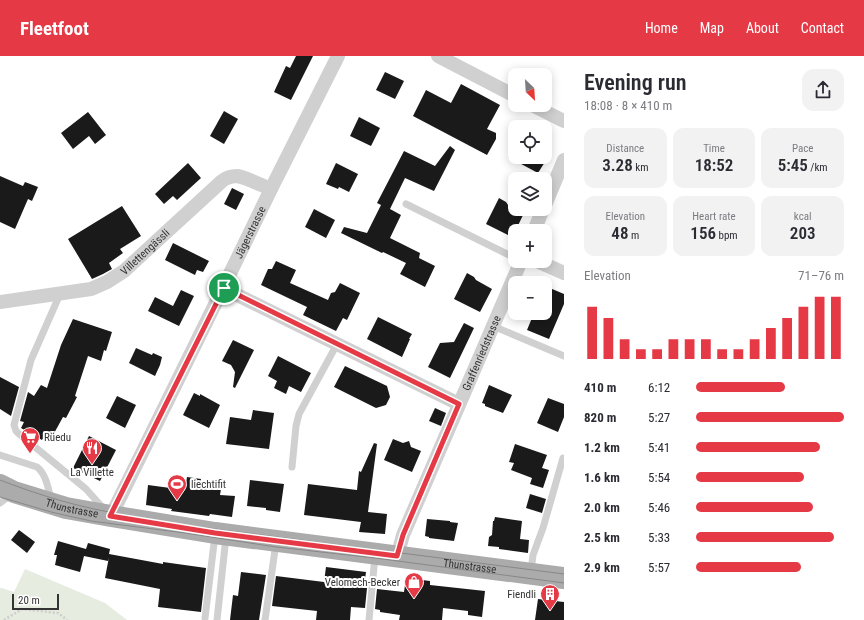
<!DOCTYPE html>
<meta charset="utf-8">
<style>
:root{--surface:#fff;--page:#f2f2f3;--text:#2b2b33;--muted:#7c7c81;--accent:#e63946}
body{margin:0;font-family:"Roboto Condensed",sans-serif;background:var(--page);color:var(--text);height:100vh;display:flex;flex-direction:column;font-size:15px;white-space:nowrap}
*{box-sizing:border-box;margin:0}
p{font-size:13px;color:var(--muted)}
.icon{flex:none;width:22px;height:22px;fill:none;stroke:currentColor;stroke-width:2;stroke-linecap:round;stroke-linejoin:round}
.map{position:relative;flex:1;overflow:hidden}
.panel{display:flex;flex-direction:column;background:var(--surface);width:300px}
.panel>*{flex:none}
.needle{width:26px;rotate:155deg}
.controls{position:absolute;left:508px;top:12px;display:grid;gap:8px}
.controls a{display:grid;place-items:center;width:44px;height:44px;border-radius:8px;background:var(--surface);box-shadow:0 2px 10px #0003;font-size:20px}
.scale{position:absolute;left:12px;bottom:10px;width:47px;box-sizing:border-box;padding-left:4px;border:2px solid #333;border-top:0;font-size:11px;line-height:14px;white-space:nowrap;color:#333;-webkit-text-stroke:3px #fff;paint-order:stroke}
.pin{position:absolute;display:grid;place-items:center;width:34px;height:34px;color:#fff;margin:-17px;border:2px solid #fff;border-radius:50%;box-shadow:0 1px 4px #0007}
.round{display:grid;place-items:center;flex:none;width:42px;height:42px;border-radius:12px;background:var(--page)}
.overview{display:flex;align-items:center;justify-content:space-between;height:68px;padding:0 20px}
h1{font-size:22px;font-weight:600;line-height:30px}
.figures{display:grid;grid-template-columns:repeat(3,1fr);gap:6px;height:68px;padding:4px 20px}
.figures div{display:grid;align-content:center;border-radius:10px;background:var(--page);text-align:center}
.figures b{font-size:17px;font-weight:600}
.figures small{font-size:11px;font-weight:400}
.figures p{font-size:11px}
.chart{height:112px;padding:8px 20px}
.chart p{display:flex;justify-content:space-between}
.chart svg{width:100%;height:72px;margin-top:4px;stroke:var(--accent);stroke-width:6}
ul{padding:0 20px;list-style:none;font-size:13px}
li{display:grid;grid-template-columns:64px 48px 1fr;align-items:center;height:30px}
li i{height:10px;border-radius:5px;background:var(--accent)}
header{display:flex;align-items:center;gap:24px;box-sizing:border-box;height:56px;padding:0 20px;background:var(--accent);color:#fff}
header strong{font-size:19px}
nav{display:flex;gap:22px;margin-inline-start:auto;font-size:14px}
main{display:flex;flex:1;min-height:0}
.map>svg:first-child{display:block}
.green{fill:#e6ecdf}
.building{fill:#1a1a1a}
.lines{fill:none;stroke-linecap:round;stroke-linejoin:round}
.path{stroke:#cdcdcd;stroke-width:2.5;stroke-dasharray:2 2;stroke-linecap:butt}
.lane{stroke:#d0d0d0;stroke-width:7}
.street{stroke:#d0d0d0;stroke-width:14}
.primary{stroke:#ababab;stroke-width:22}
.tram{stroke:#888;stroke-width:1}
.route-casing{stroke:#fff;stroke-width:8}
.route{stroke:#e63946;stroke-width:5}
.labels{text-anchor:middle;stroke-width:4;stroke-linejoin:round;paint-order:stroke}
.street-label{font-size:11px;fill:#333;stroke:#fff}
.poi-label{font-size:11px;fill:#333;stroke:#fff;text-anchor:start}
</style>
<header>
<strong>Fleetfoot</strong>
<nav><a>Home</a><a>Map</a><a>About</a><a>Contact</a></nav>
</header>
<main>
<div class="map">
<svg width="564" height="564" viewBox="0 0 564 564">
<rect width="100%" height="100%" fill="#fff"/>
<polygon class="green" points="25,513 105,547 127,564 0,564 0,532 2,532 14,536"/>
<g class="building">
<polygon points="296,0 313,0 291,44 274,36 286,10 290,12"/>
<polygon points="385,16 404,25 395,43 376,34"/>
<polygon points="461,28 500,49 487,73 496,77 496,83 487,99 413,60 426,34 451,47"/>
<polygon points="224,55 238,63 224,88 210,80"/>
<polygon points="88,56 106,79 95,88 89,80 73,93 61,77"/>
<polygon points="359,61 380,72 371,90 350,80"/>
<polygon points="450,90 455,94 434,135 405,122 390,153 401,159 390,182 420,197 419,202 435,210 425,231 400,218 406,207 383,196 382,197 341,177 344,171 367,177 381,149 377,147 404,95 435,110"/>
<polygon points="508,101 548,101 538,117"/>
<polygon points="188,107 201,122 177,144 173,140 164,148 155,138"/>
<polygon points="336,107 358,118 349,136 339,131 338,133 326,128"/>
<polygon points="0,120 23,130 25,126 38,131 32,145 28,143 15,173 0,166"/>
<polygon points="232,132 244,138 236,154 224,148"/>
<polygon points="499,142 506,146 508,149 515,152 515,153 520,154 519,155 524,157 513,180 508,178 508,179 486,168"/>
<polygon points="122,150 141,180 120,193 123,197 109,207 112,213 103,218 92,223 68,183"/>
<polygon points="314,153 335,164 326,182 305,171"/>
<polygon points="173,187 209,205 203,216 197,214 195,219 165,204"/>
<polygon points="276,205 296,214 290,227 328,244 331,237 335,236 340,227 360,237 347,264 343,262 336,275 303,259 307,251 261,229 268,213 272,213"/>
<polygon points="467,217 474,221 476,224 492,233 480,256 454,243"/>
<polygon points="545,230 564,238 564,248 549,283 527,274 534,257 545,257"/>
<polygon points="181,234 194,240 179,270 148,255 155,241 173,250"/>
<polygon points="378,261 412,278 409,283 410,283 402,301 367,283"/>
<polygon points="73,263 112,276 106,295 104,294 101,305 88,300 75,340 77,341 66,362 63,361 52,381 46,378 42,384 21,372 24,366 20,365 28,336 34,340 41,329 47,332 61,289"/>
<polygon points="464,267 474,272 450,322 428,311 440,287 454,286"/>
<polygon points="233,284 254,294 235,332 233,331 235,316 231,309 222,305"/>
<polygon points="136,292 152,299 153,297 162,301 160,309 155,320 129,307"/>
<polygon points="278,300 311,317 301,336 289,330 286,338 274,332 277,325 268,320"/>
<polygon points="345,310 387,330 390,341 386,349 376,352 334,331"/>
<polygon points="0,321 19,331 11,360 0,353"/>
<polygon points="489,329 512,339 503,357 485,350 485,348 482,347"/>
<polygon points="194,337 200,340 200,338 220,349 209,372 183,359"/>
<polygon points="117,340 136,349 125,372 106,362"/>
<polygon points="548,342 564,348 564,361 558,376 537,367"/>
<polygon points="435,352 446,357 441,370 429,365"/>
<polygon points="253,354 274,357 269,393 226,388 230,361 251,364"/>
<polygon points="89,380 116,394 100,425 73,412"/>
<polygon points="393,383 403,387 409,385 411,391 421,395 412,416 384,404"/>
<polygon points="374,387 377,388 368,456 387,458 385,478 359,476 361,466 304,459 308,428 357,434 359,415 361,416"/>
<polygon points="515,388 547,399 542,412 549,414 543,432 530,428 532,422 511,414 514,407 509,406"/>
<polygon points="187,421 201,423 200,430 221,433 220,439 235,440 232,461 210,458 209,460 171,455 172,453 146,449 148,429 185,434"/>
<polygon points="250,424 284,428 280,456 266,454 266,452 247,450"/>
<polygon points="530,438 546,443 542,457 526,452"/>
<polygon points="495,461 522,465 520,483 529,484 528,497 499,493 499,491 488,490 489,481 492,479 493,465 494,465"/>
<polygon points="427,463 450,465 450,466 458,467 454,485 429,482 429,481 425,480"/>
<polygon points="19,474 35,486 27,497 11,484"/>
<polygon points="58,485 86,493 88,487 110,493 109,498 163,508 163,506 206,512 201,556 158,551 160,533 105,522 109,501 108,505 84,500 80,516 55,509 57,499 54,499"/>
<polygon points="326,511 366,516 364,531 367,532 365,552 351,551 350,564 316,564 317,555 272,550 276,520 324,526"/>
<polygon points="241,516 266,519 259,564 230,564 233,539 238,540"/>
<polygon points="406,522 430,525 430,529 485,535 482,561 468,559 468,555 443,552 442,564 399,564 400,559 380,556 380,554 375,553 377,533 404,536"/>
<polygon points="538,543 564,546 564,564 535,564"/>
</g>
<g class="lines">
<polyline class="path" points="4,564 22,553 58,557 67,564"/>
<g class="lane">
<polyline points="406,148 515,202"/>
<polyline points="60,238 31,304 14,369 16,375 18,377 86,433 104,453"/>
<polyline points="493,270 564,300"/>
<path d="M0,399l37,12c9,7 11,21 14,32"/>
<polyline points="292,411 296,370 299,358 337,288"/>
<polyline points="0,447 12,438"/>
<polyline points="531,515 533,499 543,472 563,402"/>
<polyline points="205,562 215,479"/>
<polyline points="217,564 226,481"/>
<polyline points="265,564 276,487"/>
<polyline points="369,564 375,500"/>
</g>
<g class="street">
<polyline points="438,0 515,40"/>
<polyline points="532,49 564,65"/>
<polyline points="545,149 564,104"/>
<polyline points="534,175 543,153"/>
<polyline points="537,205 564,217"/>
<polyline points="223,232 459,348"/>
<path id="s1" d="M0,246l91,-13 16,-7 17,-11 98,-90c4,-3 9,-5 15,-5 8,1 26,10 34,13"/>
<path id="s2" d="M111,460l112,-228 48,-99 67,-133"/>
<path id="s3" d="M397,501l6,-22 118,-274"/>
</g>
<path class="primary" id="s4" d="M0,429l14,7 52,16 45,8 104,17 349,45"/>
<g class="tram">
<path d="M0,424c31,12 62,22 94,29 28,6 55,10 82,15l388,50"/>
<polyline points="0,441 51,456 91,465 185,477 276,491 375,502 564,527"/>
</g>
</g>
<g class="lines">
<defs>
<polygon id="route" points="224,232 459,348 403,479 397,500 215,477 110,460"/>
</defs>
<use href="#route" class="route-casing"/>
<use href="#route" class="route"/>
</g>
<defs>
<symbol id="supermarket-pin" viewBox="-11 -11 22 30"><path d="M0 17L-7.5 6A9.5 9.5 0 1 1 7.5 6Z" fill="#e63946" stroke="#fff"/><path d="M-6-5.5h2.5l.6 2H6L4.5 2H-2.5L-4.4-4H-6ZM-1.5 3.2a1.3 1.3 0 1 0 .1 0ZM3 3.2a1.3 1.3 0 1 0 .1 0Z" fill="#fff"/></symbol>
<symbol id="restaurant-pin" viewBox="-11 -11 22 30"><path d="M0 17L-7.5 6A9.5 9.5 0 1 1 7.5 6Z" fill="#e63946" stroke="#fff"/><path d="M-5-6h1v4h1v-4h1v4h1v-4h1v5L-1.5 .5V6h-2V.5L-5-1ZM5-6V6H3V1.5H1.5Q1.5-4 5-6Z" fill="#fff"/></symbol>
<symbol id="stadium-pin" viewBox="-11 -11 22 30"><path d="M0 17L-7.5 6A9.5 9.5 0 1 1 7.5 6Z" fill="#e63946" stroke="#fff"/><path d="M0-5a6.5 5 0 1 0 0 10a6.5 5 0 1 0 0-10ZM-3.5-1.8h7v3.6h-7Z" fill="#fff"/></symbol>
<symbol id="shop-pin" viewBox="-11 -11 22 30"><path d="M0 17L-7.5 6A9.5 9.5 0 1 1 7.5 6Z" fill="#e63946" stroke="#fff"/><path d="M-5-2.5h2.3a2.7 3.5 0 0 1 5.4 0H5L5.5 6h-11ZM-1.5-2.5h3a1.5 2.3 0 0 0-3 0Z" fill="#fff"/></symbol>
<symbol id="building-pin" viewBox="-11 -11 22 30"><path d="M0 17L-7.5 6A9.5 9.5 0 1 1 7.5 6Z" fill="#e63946" stroke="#fff"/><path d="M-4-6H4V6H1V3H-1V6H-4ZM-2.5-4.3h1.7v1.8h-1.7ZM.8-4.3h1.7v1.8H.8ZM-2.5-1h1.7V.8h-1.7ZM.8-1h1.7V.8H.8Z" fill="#fff"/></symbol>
</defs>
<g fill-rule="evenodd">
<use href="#supermarket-pin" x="19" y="370" width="22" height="30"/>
<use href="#restaurant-pin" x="81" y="381" width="22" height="30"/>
<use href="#stadium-pin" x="166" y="417" width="22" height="30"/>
<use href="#shop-pin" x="403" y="515" width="22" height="30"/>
<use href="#building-pin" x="539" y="527" width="22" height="30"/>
</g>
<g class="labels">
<g class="street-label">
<text dy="4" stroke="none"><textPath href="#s2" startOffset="316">Jägerstrasse</textPath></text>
<text dy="4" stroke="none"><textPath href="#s1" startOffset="158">Villettengässli</textPath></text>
<text dy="4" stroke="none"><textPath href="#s3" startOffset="221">Graffenriedstrasse</textPath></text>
<text dy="4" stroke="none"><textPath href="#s4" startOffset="76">Thunstrasse</textPath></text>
<text dy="4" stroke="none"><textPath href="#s4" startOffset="478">Thunstrasse</textPath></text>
</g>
<g class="poi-label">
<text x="44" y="385">Rüedu</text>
<text x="92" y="420" text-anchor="middle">La Villette</text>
<text x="191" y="432">liechtifit</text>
<text x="400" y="530" text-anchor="end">Velomech-Becker</text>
<text x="536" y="542" text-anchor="end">Fiendli</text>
</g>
</g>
</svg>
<div class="controls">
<a><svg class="needle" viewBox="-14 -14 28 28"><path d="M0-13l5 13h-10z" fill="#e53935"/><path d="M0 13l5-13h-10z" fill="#7c7c81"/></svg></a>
<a><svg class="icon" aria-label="locate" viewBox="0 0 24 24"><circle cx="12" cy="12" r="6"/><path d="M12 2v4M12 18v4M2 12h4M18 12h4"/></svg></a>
<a><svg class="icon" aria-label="layers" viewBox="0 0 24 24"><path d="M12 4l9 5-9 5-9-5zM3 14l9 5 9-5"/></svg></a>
<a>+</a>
<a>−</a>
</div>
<div class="scale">20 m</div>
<div class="pin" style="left:224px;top:232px;background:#1e9e55"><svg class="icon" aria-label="arrive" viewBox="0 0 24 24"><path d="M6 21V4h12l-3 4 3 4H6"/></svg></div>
</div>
<section class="panel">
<div class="overview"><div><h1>Evening run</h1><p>18:08 · 8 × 410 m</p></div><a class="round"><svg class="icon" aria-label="share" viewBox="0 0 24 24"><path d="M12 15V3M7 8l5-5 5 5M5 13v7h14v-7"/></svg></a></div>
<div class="figures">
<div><p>Distance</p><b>3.28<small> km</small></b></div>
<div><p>Time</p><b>18:52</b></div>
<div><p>Pace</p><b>5:45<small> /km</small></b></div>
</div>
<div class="figures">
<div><p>Elevation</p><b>48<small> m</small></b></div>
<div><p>Heart rate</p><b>156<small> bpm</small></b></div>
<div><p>kcal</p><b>203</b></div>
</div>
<div class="chart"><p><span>Elevation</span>71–76 m</p>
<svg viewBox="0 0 160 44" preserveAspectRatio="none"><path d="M5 44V12M15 44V19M25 44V32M35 44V38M45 44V38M55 44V32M65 44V32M75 44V32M85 44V38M95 44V38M105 44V32M115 44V25M125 44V19M135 44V12M145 44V6M155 44V6"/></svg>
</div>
<ul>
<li><b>410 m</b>6:12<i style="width:60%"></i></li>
<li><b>820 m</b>5:27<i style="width:100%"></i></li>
<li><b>1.2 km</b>5:41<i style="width:84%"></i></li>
<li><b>1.6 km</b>5:54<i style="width:73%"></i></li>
<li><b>2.0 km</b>5:46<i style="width:79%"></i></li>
<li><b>2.5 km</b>5:33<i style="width:93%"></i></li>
<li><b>2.9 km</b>5:57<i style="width:71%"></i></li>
</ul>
</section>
</main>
